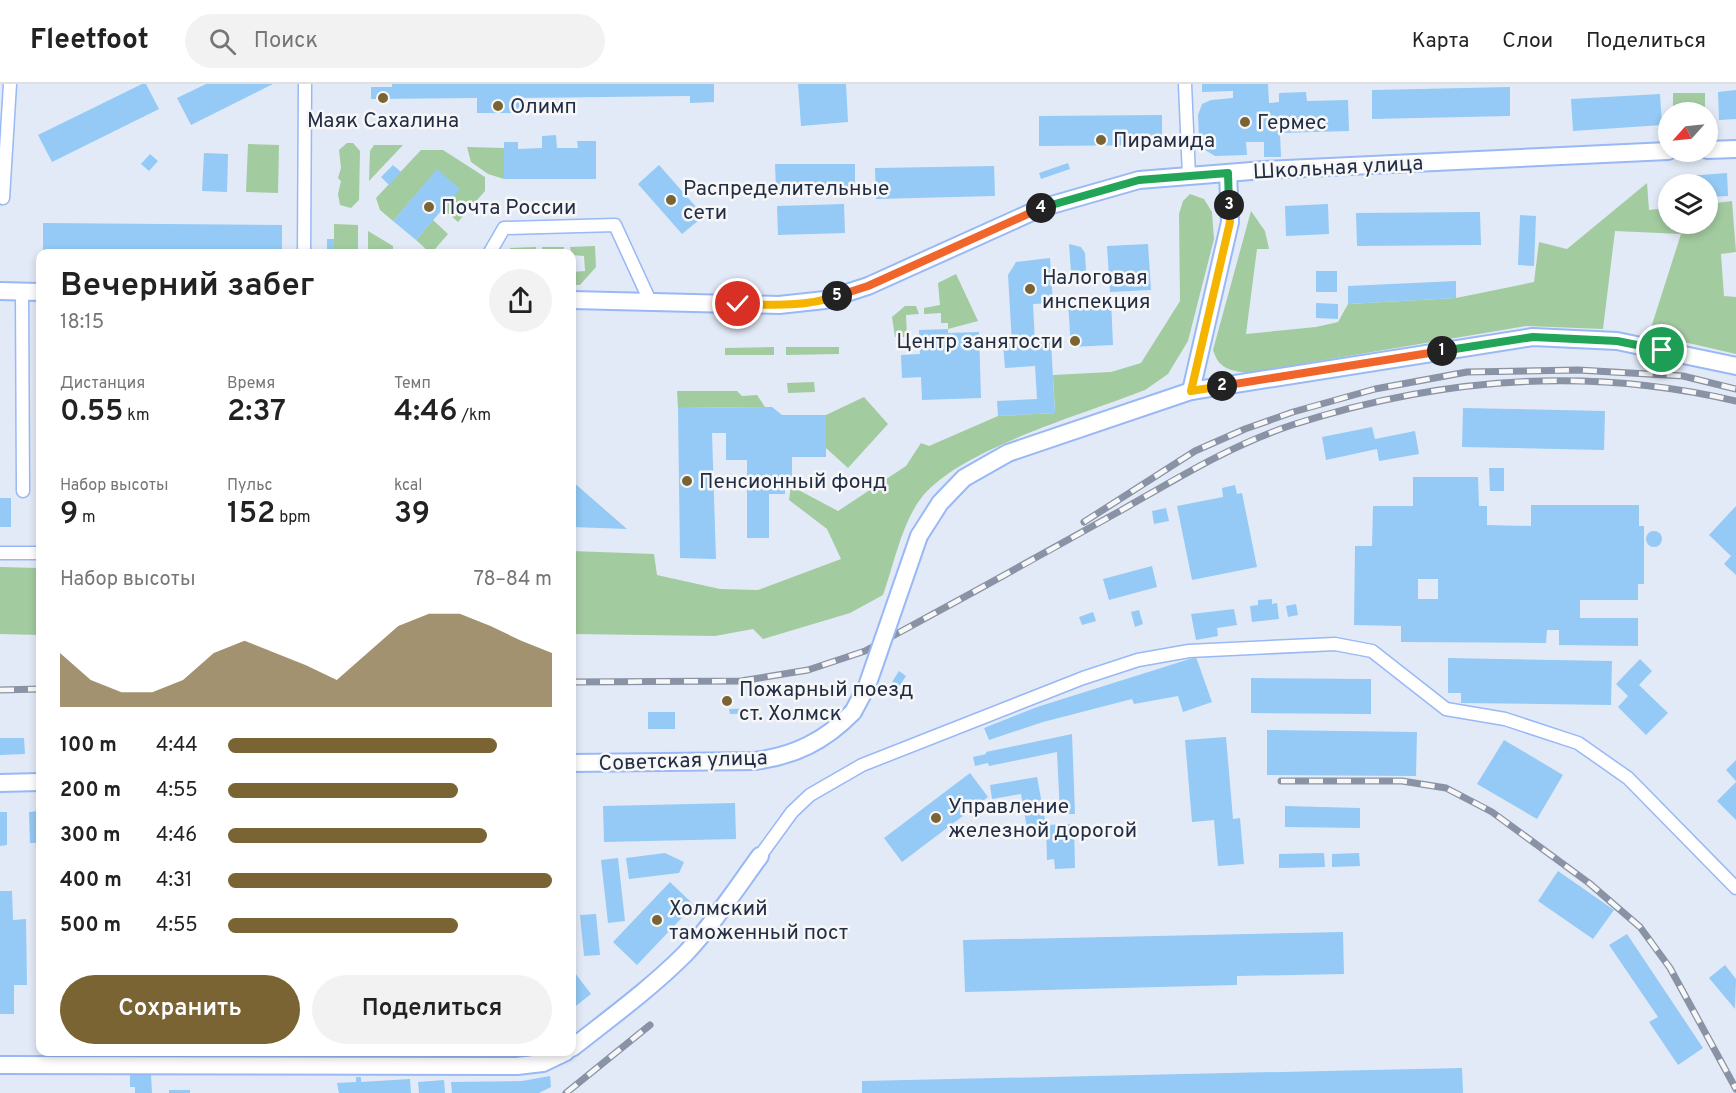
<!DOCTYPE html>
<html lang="ru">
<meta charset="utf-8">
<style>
:root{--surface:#fff;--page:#f2f2f2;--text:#222;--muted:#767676;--line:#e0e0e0;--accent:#7b6434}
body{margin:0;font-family:Overpass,sans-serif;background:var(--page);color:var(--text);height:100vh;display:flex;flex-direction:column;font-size:22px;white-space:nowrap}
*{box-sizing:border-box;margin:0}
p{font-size:20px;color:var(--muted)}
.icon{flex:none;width:33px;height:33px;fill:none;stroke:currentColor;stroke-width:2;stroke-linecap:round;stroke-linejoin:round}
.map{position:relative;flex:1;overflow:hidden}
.drawer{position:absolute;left:36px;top:165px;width:540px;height:807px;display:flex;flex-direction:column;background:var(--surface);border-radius:12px;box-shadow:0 3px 9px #0003}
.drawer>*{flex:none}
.needle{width:39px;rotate:243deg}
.tools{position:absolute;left:1658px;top:18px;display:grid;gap:12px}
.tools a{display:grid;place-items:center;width:60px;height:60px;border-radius:50%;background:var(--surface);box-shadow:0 3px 9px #0003;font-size:30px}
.pin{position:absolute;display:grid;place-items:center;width:51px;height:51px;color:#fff;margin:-26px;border:3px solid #fff;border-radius:50%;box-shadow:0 2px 6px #0007}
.km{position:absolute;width:30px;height:30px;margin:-15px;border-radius:50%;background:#222;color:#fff;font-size:16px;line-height:30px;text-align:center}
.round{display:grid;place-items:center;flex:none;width:63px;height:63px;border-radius:32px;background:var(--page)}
.head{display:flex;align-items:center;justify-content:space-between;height:102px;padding:0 24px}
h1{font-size:33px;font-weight:600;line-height:45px}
.metrics{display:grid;grid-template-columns:repeat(3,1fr);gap:9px;height:102px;padding:6px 24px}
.metrics div{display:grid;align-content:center}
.metrics b{font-size:30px;font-weight:600}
.metrics small{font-size:16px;font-weight:400}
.metrics p{font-size:16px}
.chart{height:168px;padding:12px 24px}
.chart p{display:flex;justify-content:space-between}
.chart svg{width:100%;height:108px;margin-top:6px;fill:var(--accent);opacity:.7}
.button{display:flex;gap:12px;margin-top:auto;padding:12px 24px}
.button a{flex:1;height:69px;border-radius:36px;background:var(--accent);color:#fff;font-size:24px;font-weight:600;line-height:69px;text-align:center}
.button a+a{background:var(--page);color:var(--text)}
ul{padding:0 24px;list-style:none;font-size:20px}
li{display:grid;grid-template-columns:96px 72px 1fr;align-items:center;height:45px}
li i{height:15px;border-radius:8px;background:var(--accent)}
header{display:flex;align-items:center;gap:36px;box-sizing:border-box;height:84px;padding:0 30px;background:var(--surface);border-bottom:2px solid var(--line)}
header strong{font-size:28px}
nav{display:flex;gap:33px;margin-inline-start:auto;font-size:21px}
.search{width:420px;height:54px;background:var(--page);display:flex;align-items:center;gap:15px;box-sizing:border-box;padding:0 21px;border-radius:33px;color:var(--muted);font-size:22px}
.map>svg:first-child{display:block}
.green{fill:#a3cba0}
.building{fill:#94caf5;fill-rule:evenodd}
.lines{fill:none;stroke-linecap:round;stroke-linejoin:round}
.street-casing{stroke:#98b8f6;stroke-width:15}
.secondary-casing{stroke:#98b8f6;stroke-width:20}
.street{stroke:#fff;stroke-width:12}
.secondary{stroke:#fff;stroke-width:16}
.rail-casing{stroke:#8a93a5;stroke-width:7}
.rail{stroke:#f7f7f7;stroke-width:4.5;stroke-dasharray:14;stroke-linecap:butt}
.secondary-bridge-casing{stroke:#98b8f6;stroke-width:20;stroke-linecap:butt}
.secondary-bridge{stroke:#fff;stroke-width:16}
.split-1-casing{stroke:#fff;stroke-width:12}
.split-2-casing{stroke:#fff;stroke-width:12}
.split-3-casing{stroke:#fff;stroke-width:12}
.split-4-casing{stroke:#fff;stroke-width:12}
.split-5-casing{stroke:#fff;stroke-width:12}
.split-6-casing{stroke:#fff;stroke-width:12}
.split-1{stroke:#22a559;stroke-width:8}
.split-2{stroke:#f0652b;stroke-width:8}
.split-3{stroke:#f5b400;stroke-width:8}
.split-4{stroke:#22a559;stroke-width:8}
.split-5{stroke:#f0652b;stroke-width:8}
.split-6{stroke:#f5b400;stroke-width:8}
.poi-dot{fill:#7b6434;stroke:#f7f7f7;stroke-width:2}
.labels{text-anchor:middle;stroke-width:5;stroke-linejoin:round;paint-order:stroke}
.poi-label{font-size:21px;fill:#222e46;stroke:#f7f7f7;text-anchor:start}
.street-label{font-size:21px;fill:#222e46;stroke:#f7f7f7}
</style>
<header>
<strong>Fleetfoot</strong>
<div class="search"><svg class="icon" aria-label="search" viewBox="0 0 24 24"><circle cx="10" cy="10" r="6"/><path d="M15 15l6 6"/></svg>Поиск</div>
<nav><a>Карта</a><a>Слои</a><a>Поделиться</a></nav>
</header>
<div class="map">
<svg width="1736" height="1009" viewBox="0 0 1736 1009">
<rect width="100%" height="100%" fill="#e3eaf7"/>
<g class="green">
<rect x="1673" y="9" width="32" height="19"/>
<polygon points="347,59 353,59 360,67 359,116 351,124 340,121 338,110 341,97 338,94 341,84 339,66"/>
<polygon points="248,60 279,61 278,109 246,108"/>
<polygon points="374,61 403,61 369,97 370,67"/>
<polygon points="467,63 504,64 504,95 488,90 471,78"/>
<polygon points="421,66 443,66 485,93 485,107 458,138 443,125 437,86 393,137 380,126 376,114"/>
<path d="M1647,99l2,27 19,-2v16h39v-20l25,-3 4,51 -15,2 3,42 12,1v57l-87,-20 32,-100 -66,-3 -12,98 -77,-3 -279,47c-18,-3 -28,-4 -34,-23l38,-139 14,20 4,18h-12l-11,85 70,-7 22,-5 10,-18 108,-6 78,-16 5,-40 28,7z"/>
<path d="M1190,110l14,5 8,13 2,27 -26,102 -20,33 -23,16c-58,23 -185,59 -223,107 -20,25 -28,67 -39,98l-33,18 -87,26 -10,-10 -38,7 -143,-2v-83l82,3 3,21 63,14 38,1 83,-31 -14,-30 -38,-29 2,-14 47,25 68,-45 15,-23 8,3 69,-30 57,-3 -2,-38 58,-3 30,-9 39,-62 -1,-87 4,-13z"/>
<polygon points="433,136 448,150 435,165 427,166 416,156"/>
<polygon points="334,140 358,141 358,167 334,167"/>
<polygon points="368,147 393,162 393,168 368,167"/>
<polygon points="595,162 596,183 580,201 572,201 572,188 585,187 584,172 572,171 570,163"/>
<polygon points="536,163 536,169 511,169 510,164"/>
<rect x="542" y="163" width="22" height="6"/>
<polygon points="956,190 978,237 948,245 948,239 941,239 941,229 924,230 924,224 940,221 938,199"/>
<polygon points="905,222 916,222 919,230 906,231 907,253 895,253 892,233"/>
<polygon points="774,263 774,271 725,271 725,264"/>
<polygon points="786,263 839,263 839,270 786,271"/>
<polygon points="814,298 815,308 788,309 787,299"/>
<polygon points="677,307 737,307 742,312 757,311 765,323 678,324"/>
<polygon points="864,313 888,340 848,384 826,364 826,331"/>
<polygon points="0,483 40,484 40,551 0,550"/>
</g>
<g class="building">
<polygon points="142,0 146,0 159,25 52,78 38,51"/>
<polygon points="206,0 273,0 191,41 177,14"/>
<polygon points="392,0 714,0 714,18 690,19 690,12 519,14 520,29 477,29 477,14 371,15 371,3 392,3"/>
<polygon points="798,0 846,0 848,38 801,42"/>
<polygon points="1202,0 1268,0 1269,19 1279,18 1279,9 1306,8 1307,17 1348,16 1349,47 1280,49 1281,73 1264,73 1264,58 1246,58 1247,71 1215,72 1205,66 1199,54 1198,31 1202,20 1211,16 1233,14 1233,7 1202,8"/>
<polygon points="1510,3 1510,32 1372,35 1372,6"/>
<polygon points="1736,6 1736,35 1719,36 1718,8"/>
<polygon points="1660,10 1662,41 1573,47 1571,15"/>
<polygon points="1162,31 1162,61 1039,62 1039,32"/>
<polygon points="556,51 557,64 578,64 577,57 596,57 596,95 504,95 504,58 518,58 518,65 542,64 542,52"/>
<polygon points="204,69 228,70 227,108 202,107"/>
<polygon points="150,70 158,77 149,87 141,80"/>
<polygon points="1068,79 1070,85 1041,95 1039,89"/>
<polygon points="775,80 855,80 855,105 776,105"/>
<polygon points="393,81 401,88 389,101 381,93"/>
<polygon points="659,81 704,132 682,150 638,100"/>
<polygon points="994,82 995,112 876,115 875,84"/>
<polygon points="437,85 460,105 416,156 393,137"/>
<polygon points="1727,89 1728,112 1707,113 1707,100 1688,100 1687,92"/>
<polygon points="844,120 845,149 778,151 777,122"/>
<polygon points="1328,120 1329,150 1286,152 1285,122"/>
<polygon points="1480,128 1481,161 1357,162 1356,129"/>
<polygon points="1520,131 1536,132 1534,182 1518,181"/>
<polygon points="43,139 282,141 282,170 43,169"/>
<rect x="327" y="155" width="7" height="12"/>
<polygon points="1069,160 1081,163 1085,169 1086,187 1071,188"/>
<polygon points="1148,160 1151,206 1110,208 1107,162"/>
<polygon points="1050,174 1053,219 1033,220 1035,259 1051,258 1055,329 998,332 997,317 1037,315 1035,282 1005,284 1003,261 1012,260 1008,191 1016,178"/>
<rect x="1316" y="187" width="21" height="21"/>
<polygon points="1456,197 1456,214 1348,220 1348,202"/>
<polygon points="1111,216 1113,261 1071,263 1068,219"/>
<polygon points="1316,219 1338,220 1338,235 1316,234"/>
<polygon points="948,245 948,249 979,248 981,314 922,316 921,293 902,294 901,271 920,270 919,246"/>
<polygon points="772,323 782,331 826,331 826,373 792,373 792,398 785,398 785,410 769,410 769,454 747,454 747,376 726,376 726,349 712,349 716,475 680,474 678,324"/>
<polygon points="1463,324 1605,327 1604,366 1462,363"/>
<polygon points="1372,343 1375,355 1415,347 1419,370 1379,377 1377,365 1326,376 1322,353"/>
<polygon points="1489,384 1504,384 1504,407 1490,407"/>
<path d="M1413,393h65l1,29h8v19l44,1v-21h108v21h5v58h-6v16h-58v18h58v28l-79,-1v-15h-12l-1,13 -145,-1v-16l-47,-1 1,-79h17l1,-40h40zM1418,495h20v20h-20z"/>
<polygon points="572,397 627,445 572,443"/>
<polygon points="1235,401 1237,410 1242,409 1257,483 1192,496 1177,422 1223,413 1222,404"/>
<rect x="0" y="414" width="11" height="29"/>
<polygon points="1736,422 1736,491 1724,480 1731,472 1709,451"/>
<polygon points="1166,424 1169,437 1154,440 1152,427"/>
<circle cx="1654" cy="455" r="8"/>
<polygon points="1152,482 1157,503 1109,516 1103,495"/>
<polygon points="1272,515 1272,520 1277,519 1279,535 1252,538 1250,522 1258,521 1258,516"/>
<polygon points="1296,520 1298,531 1288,533 1286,522"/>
<polygon points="1234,525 1237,541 1217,544 1218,552 1196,556 1191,530"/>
<polygon points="1139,526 1143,540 1135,543 1131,528"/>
<polygon points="1093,528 1096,537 1082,541 1079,533"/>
<polygon points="1196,573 1212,618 1183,628 1178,612 1134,620 1132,615 1043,638 989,656 984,644 1037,623"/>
<polygon points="1448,574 1612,577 1611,621 1461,619 1461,609 1448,609"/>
<polygon points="1640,575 1652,587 1639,601 1668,629 1646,651 1618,623 1628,612 1616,600"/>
<polygon points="899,587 906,592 899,603 892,598"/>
<polygon points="1251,594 1371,595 1371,630 1251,629"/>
<polygon points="758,624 758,629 730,630 729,625"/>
<rect x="648" y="628" width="27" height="17"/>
<polygon points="1267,646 1417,648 1416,692 1267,691"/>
<polygon points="1072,650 1075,730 1060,730 1057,668 989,682 988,679 975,682 973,673 986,670 986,668"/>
<polygon points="1226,653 1233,735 1240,734 1244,780 1218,782 1214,736 1192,738 1185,656"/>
<polygon points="0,654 24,654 25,670 0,671"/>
<polygon points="1504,656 1563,691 1537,735 1477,700"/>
<polygon points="1736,676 1736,697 1726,686"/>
<polygon points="970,689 988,713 902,778 884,754"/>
<polygon points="1037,693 1046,741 1027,744 1021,710 992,715 990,701"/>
<polygon points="1736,698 1736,736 1717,717"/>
<polygon points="735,719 736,755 604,758 603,722"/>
<polygon points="1285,722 1360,724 1360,744 1285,743"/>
<polygon points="40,727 40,759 30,759 29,728"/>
<polygon points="0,728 7,728 7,761 0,762"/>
<polygon points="1074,740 1075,784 1055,785 1054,775 1047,776 1046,741"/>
<polygon points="665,769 684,778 679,789 629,795 626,774"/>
<polygon points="1324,769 1325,783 1279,784 1279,770"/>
<polygon points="1359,769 1360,782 1332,783 1332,770"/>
<polygon points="618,774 625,837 608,839 601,776"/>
<polygon points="1558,787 1614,826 1593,855 1538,817"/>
<polygon points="670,798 694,821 637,881 613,858"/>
<polygon points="0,807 12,807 13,836 26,835 27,901 14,901 14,930 0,930"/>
<rect x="572" y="810" width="2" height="16"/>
<polygon points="596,830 600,871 584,872 580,831"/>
<polygon points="1343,848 1344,890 1237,892 1237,901 965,908 963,856"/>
<polygon points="1627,850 1703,964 1678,981 1649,938 1658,933 1609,861"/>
<polygon points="1725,881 1736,895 1735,925 1709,894"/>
<polygon points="572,885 591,910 572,925"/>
<polygon points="1462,984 1463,1009 862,1009 862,997"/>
<polygon points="151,990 152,1009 135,1009 135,1003 130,1003 130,991"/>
<polygon points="550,992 551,1003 539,1009 452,1009 451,998 522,997"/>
<polygon points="356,993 361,993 361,998 410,995 411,1009 339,1009 337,999 356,998"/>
<polygon points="444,996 445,1009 419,1009 418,998"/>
<rect x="169" y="1006" width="21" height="3"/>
</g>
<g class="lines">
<defs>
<g id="street">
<polyline points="1185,0 1189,92"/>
<polyline points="3,114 10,0"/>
<polyline points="304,170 305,0"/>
<polyline points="489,170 504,144 615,141 650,217"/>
<polyline points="22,208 23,407"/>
<polyline points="0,469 40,469"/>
<polyline points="760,772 792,728 810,711 862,681 1083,594 1138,576 1189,567 1335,560 1372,567 1446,625 1505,635 1578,659 1628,694 1736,804"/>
</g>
<g id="secondary">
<polyline points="1707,66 1736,65"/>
<polyline points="0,207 40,208"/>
<polyline points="572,216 779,221 825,216 868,202 1041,124 1139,96 1264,86 1668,67"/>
<polyline points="1191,307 1230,138 1228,89"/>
<polyline points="919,452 940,419 964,394 1008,369 1191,307 1533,253 1617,257 1736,282"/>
<path d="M572,679l183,-2c39,-5 70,-20 98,-49"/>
<polyline points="0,699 40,698"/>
<path d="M572,964c38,-30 78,-59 113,-94 28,-30 51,-65 75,-98"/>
<polyline points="0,981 517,982 543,979 566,968"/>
</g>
</defs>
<use href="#street" class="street-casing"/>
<use href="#secondary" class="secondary-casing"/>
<use href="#street" class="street"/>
<use href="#secondary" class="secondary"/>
<defs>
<g id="rail">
<polyline points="1084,438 1195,367 1245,345 1293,328 1375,305 1467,288 1578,286 1683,292 1736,305"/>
<path d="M572,598l169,-1 67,-11 57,-19c85,-46 171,-93 255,-140 56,-32 111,-66 172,-86 145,-47 295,-59 444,-24"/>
<polyline points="0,606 40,605"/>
<polyline points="1281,697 1402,697 1446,704 1492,728 1589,799 1640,843 1670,884 1736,1005"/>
<polyline points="566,1009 650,941"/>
</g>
</defs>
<use href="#rail" class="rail-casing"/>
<use href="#rail" class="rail"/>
<defs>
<polyline id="secondary-bridge" points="853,628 867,602 919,452"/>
</defs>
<use href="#secondary-bridge" class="secondary-bridge-casing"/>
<use href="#secondary-bridge" class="secondary-bridge"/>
</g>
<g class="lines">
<defs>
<polyline id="split-1" points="1442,267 1533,253 1617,257 1662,266"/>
<polyline id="split-2" points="1222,302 1442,267"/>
<polyline id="split-3" points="1222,302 1191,307 1230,138 1229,121"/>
<polyline id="split-4" points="1041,124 1139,96 1228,89 1229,121"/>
<polyline id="split-5" points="837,212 868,202 1041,124"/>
<path id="split-6" d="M738,220c33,1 68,3 99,-8"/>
</defs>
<use href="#split-1" class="split-1-casing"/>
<use href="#split-2" class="split-2-casing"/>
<use href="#split-3" class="split-3-casing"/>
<use href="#split-4" class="split-4-casing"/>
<use href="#split-5" class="split-5-casing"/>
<use href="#split-6" class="split-6-casing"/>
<use href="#split-1" class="split-1"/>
<use href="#split-2" class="split-2"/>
<use href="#split-3" class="split-3"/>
<use href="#split-4" class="split-4"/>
<use href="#split-5" class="split-5"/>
<use href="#split-6" class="split-6"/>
</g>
<g class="poi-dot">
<circle cx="383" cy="14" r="6"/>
<circle cx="498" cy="22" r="6"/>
<circle cx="1245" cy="38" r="6"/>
<circle cx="1101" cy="56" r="6"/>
<circle cx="671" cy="116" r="6"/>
<circle cx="429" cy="123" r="6"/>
<circle cx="1030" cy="205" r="6"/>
<circle cx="1075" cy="257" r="6"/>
<circle cx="687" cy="397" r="6"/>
<circle cx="727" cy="617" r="6"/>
<circle cx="936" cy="734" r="6"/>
<circle cx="657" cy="836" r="6"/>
</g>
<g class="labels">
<g class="poi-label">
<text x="510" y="29">Олимп</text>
<text x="383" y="43" text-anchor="middle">Маяк Сахалина</text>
<text x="1257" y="45">Гермес</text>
<text x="1113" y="63">Пирамида</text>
<text x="683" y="111">Распределительные<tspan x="683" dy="24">сети</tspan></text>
<text x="441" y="130">Почта России</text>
<text x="1042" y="200">Налоговая<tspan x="1042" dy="24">инспекция</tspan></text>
<text x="1063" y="264" text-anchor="end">Центр занятости</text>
<text x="699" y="404">Пенсионный фонд</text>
<text x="739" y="612">Пожарный поезд<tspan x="739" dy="24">ст. Холмск</tspan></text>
<text x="948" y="729">Управление<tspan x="948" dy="24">железной дорогой</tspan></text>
<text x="669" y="831">Холмский<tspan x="669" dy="24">таможенный пост</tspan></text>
</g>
<g class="street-label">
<text transform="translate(1338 83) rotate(-3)" y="7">Школьная улица</text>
<text transform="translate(683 676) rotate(-2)" y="7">Советская улица</text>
</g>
</g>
</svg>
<div class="tools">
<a><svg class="needle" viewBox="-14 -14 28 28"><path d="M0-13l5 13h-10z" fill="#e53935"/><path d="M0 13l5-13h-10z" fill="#767676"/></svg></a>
<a><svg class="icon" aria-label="layers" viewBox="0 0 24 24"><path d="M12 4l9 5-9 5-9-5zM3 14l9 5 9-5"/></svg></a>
</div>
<div class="pin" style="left:1662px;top:266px;background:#1e9e55"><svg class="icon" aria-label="arrive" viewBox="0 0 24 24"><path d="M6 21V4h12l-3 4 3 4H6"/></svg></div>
<div class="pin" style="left:738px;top:220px;background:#d93025"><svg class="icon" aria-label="check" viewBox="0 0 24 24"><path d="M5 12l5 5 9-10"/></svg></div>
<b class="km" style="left:1442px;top:267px">1</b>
<b class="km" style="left:1222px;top:302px">2</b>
<b class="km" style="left:1229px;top:121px">3</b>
<b class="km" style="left:1041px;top:124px">4</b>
<b class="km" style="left:837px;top:212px">5</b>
<section class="drawer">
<div class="head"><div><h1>Вечерний забег</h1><p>18:15</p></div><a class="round"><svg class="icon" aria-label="share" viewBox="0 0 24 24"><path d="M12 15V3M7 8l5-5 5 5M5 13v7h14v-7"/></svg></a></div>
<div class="metrics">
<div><p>Дистанция</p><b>0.55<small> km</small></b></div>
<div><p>Время</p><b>2:37</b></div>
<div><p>Темп</p><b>4:46<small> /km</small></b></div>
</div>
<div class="metrics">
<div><p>Набор высоты</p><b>9<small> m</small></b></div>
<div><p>Пульс</p><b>152<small> bpm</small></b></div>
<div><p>kcal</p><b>39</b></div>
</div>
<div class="chart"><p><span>Набор высоты</span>78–84 m</p>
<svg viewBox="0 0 160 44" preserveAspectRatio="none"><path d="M0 44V22L10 33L20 38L30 38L40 33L50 22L60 17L70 22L80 27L90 33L100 22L110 11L120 6L130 6L140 11L150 17L160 22V44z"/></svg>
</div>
<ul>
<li><b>100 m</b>4:44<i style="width:83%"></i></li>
<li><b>200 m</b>4:55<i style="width:71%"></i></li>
<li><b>300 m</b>4:46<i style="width:80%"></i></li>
<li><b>400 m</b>4:31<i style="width:100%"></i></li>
<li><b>500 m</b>4:55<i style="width:71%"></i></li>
</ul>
<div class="button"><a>Сохранить</a><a>Поделиться</a></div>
</section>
</div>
